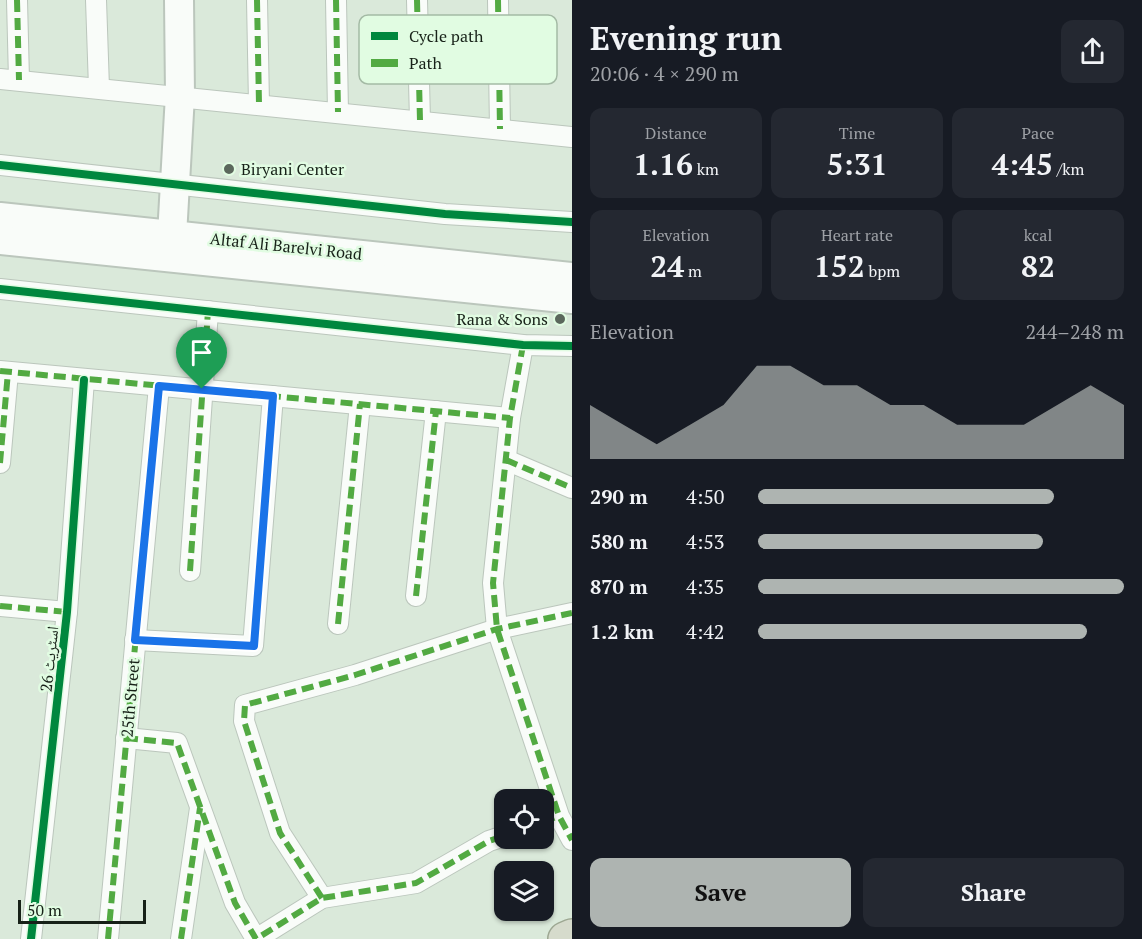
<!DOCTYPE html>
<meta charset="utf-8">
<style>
:root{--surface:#171b24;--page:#242831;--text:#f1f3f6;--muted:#9ea1a6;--accent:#aeb4b1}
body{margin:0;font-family:"PT Serif","Noto Naskh Arabic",serif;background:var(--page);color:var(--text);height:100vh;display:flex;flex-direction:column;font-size:22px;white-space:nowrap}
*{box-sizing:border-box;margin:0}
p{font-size:20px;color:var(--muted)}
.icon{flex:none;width:33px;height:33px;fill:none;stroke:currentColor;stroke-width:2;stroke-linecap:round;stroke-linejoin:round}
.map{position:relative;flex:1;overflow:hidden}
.panel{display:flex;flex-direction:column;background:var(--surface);width:570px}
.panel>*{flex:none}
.controls{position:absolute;left:494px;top:789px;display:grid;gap:12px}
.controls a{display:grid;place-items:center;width:60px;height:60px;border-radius:12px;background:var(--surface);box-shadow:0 2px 4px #0004;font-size:30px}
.scale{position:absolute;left:18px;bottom:15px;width:128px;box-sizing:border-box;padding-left:6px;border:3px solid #172118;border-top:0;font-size:16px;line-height:21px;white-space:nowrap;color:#172118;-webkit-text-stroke:4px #e1fce2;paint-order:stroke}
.pin{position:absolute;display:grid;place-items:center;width:51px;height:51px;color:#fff;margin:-62px -26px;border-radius:50% 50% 50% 0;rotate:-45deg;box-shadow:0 0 6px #0007}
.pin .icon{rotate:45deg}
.round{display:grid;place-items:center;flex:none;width:63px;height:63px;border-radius:12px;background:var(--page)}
.head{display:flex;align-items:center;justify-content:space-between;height:102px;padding:0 18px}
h1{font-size:33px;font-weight:700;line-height:45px}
.figures{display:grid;grid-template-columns:repeat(3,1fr);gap:9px;height:102px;padding:6px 18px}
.figures div{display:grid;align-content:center;border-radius:12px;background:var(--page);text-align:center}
.figures b{font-size:30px;font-weight:700}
.figures small{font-size:16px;font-weight:400}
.figures p{font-size:16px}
.chart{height:168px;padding:12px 18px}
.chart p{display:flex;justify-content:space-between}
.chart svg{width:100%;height:108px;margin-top:6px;fill:var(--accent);opacity:.7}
.button{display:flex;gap:12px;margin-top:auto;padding:12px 18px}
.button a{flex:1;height:69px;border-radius:12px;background:var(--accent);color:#111;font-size:24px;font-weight:700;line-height:69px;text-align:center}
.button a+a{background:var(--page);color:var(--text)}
ul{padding:0 18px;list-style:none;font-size:20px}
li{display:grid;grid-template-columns:96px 72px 1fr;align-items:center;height:45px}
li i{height:15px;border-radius:8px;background:var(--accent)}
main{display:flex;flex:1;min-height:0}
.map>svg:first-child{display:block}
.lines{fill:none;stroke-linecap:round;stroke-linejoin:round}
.street-casing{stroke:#bbc6bc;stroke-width:22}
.secondary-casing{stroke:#bbc6bc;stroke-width:32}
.highway-casing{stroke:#9da792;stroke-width:36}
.street{stroke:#f9fcf9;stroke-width:20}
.secondary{stroke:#f9fcf9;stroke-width:28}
.highway{stroke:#d6dbcc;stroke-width:33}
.quiet{stroke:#52aa42;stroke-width:6;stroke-dasharray:12 6;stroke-linecap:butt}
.cycleway-casing{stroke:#e1fce2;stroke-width:11}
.cycleway{stroke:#00873e;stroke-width:8}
.route-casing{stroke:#fff;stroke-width:12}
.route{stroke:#1a73e8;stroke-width:8}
.poi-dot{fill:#5b675c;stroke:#e1fce2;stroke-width:2}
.labels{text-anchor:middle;stroke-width:5;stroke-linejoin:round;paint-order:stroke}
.poi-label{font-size:16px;fill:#172118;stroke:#e1fce2;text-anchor:start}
.street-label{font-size:16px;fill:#172118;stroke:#e1fce2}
.key{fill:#e1fce2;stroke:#a4baa5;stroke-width:1.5}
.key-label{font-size:16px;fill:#172118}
</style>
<main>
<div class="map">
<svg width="572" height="939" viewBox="0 0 572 939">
<rect width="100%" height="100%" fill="#dae9da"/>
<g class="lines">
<defs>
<g id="street">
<polyline points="17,0 19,80"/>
<polyline points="96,0 99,88"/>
<polyline points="257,0 259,104"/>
<polyline points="336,0 338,112"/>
<polyline points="417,0 420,121"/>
<polyline points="498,0 500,129"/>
<polyline points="0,79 572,137"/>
<polyline points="0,165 445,214 572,222"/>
<polyline points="0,289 523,345 572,346"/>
<polyline points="523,345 510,418 493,583 497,629 559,816 572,840"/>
<polyline points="0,371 510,418"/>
<polyline points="506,460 572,488"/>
<polyline points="0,463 8,372"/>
<polyline points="190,571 208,311"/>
<polyline points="416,596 436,411"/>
<polyline points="0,606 67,612"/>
<polyline points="338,624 360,404"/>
<polyline points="135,640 253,646 273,396"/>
<polyline points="126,738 177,743 235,903 256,939 322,898 416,883 489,841 504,836"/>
<polyline points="322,898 280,833 244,721 245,705 355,675 497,629 572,613"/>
<polyline points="31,939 67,612 84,380"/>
<polyline points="108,939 159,386"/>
<polyline points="181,939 200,808"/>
</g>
<g id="secondary">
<polyline points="0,217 572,277"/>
<polyline points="0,240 572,299"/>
<polyline points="171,253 180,95 179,0"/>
</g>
<polyline id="highway" points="565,939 572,936"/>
</defs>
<use href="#street" class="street-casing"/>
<use href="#secondary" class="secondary-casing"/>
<use href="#highway" class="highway-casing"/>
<use href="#street" class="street"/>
<use href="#secondary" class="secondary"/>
<use href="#highway" class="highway"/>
<g class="quiet">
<polyline points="17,0 19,80"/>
<polyline points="257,0 259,104"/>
<polyline points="336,0 338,112"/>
<polyline points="417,0 420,121"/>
<polyline points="498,0 500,129"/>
<polyline points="523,345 510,418 493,583 497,629 559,816 572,840"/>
<polyline points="0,371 510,418"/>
<polyline points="506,460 572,488"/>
<polyline points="0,463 8,372"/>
<polyline points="190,571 208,311"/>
<polyline points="416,596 436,411"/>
<polyline points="0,606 67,612"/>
<polyline points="338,624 360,404"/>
<polyline points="135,640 253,646 273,396"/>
<polyline points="126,738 177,743 235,903 256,939 322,898 416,883 489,841 504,836"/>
<polyline points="543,822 559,816"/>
<polyline points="322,898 280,833 244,721 245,705 355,675 497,629 572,613"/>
<polyline points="108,939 159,386"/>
<polyline points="181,939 200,808"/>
</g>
<defs>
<g id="cycleway">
<polyline points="0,165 445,214 572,222"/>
<polyline points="0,289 523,345 572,346"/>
<polyline points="31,939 67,612 84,380"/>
</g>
</defs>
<use href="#cycleway" class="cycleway-casing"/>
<use href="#cycleway" class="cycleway"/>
</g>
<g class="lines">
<defs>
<polygon id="route" points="159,386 273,396 254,646 135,640"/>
</defs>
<use href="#route" class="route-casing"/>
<use href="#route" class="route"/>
</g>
<g class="poi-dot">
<circle cx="229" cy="169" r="6"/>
<circle cx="560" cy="319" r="6"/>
</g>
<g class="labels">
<g class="poi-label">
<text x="241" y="175">Biryani Center</text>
<text x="548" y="325" text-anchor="end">Rana &amp; Sons</text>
</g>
<g class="street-label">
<text transform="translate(286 246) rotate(6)" y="6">Altaf Ali Barelvi Road</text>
<text transform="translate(49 659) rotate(-84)" y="6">اسٹریٹ 26</text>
<text transform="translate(130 698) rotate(-85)" y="6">25th Street</text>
</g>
</g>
<rect x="359" y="15" width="198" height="69" rx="9" class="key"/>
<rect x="371" y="32" width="27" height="8" fill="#00873e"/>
<rect x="371" y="59" width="27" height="8" fill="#52aa42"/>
<g class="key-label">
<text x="409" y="42">Cycle path</text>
<text x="409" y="69">Path</text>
</g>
</svg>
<div class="controls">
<a><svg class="icon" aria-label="locate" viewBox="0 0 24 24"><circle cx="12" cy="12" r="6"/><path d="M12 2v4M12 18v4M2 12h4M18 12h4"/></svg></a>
<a><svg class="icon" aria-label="layers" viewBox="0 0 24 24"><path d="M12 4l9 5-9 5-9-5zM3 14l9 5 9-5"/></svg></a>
</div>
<div class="scale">50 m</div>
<div class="pin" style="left:202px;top:389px;background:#1e9e55"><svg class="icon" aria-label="arrive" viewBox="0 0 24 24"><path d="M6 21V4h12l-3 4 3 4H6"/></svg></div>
</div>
<section class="panel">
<div class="head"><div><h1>Evening run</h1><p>20:06 · 4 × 290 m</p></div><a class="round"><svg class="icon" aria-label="share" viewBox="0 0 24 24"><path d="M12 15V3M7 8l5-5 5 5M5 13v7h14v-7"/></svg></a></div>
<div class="figures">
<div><p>Distance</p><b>1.16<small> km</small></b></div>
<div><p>Time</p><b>5:31</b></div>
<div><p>Pace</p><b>4:45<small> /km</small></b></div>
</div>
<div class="figures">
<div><p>Elevation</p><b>24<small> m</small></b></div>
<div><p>Heart rate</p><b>152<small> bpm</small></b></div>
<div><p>kcal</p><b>82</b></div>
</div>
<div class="chart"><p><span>Elevation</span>244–248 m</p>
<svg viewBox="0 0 160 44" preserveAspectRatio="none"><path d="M0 44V22L10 30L20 38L30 30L40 22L50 6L60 6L70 14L80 14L90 22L100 22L110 30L120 30L130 30L140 22L150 14L160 22V44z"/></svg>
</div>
<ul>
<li><b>290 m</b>4:50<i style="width:81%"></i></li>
<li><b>580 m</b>4:53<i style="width:78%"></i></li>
<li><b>870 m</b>4:35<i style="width:100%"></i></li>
<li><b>1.2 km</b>4:42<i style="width:90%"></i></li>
</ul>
<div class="button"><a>Save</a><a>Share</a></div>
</section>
</main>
